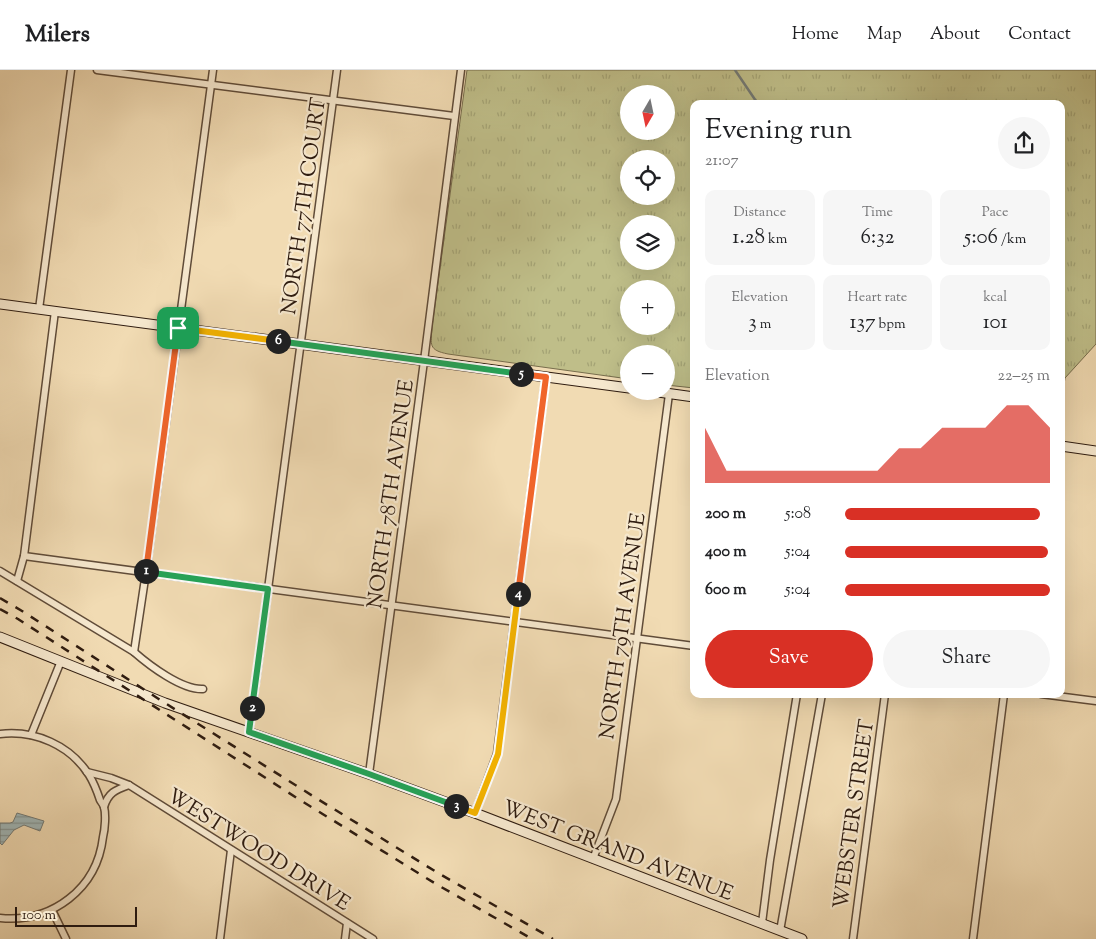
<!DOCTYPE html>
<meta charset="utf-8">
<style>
:root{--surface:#fff;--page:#f6f6f6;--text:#202124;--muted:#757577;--line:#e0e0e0;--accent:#d93025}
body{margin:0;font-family:"Sorts Mill Goudy",serif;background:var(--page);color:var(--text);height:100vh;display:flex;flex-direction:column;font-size:19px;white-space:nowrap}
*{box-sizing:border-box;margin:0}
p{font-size:16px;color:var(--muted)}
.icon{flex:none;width:28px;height:28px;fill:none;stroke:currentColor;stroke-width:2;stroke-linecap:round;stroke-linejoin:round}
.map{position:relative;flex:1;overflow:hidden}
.drawer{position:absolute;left:690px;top:30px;width:375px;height:598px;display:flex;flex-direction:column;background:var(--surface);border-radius:10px;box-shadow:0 5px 20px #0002}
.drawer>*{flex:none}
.needle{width:32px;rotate:189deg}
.buttons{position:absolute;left:620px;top:15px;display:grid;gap:10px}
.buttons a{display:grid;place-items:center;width:55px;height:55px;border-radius:50%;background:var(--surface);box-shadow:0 5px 20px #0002;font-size:25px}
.scale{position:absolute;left:15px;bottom:12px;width:122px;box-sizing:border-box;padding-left:5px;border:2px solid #2f1c10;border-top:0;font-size:14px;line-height:18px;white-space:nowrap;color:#2f1c10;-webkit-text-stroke:4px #f6e8ce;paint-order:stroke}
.pin{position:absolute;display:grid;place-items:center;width:42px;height:42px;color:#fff;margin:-21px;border-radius:10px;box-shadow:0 2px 8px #0006}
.km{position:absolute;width:25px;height:25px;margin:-12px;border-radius:50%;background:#222;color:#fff;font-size:14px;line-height:25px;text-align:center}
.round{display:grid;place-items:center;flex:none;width:52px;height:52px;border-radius:26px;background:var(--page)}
.summary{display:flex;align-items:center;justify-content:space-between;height:85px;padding:0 15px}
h1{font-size:28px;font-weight:600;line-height:38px}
.metrics{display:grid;grid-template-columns:repeat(3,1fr);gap:8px;height:85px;padding:5px 15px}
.metrics div{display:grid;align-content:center;border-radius:10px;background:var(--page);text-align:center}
.metrics b{font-size:21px;font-weight:600}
.metrics small{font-size:14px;font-weight:400}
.metrics p{font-size:14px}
.chart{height:140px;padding:10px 15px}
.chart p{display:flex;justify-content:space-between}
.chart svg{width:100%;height:90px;margin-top:5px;fill:var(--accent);opacity:.7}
.action{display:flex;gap:10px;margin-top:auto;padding:10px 15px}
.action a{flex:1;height:58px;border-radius:30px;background:var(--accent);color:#fff;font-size:20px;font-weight:600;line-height:58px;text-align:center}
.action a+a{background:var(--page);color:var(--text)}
ul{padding:0 15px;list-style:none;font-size:16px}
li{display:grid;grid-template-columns:80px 60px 1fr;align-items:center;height:38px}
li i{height:12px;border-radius:6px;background:var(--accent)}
header{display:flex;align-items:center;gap:30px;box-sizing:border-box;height:70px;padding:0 25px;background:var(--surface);border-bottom:1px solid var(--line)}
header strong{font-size:24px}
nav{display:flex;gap:28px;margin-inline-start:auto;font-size:18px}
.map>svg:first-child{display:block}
.grass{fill:url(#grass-tufts);stroke:#776d4c;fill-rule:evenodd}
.water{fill:url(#water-rules);stroke:#737a75}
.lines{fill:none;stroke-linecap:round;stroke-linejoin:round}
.stream{stroke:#737a75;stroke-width:2.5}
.street-casing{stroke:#604c39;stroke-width:9}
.secondary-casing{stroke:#2f1c10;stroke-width:11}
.street{stroke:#f6e8ce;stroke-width:6}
.secondary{stroke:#f6e8ce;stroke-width:9}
.rail{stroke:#2f1c10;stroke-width:2.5;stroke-dasharray:9 9;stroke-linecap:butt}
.split-1-casing{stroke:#fff;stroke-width:10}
.split-2-casing{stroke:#fff;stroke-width:10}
.split-3-casing{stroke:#fff;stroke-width:10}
.split-4-casing{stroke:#fff;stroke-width:10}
.split-5-casing{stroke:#fff;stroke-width:10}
.split-6-casing{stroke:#fff;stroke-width:10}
.split-7-casing{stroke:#fff;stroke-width:10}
.split-1{stroke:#f0652b;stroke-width:6}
.split-2{stroke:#22a559;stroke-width:6}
.split-3{stroke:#22a559;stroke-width:6}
.split-4{stroke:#f5b400;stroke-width:6}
.split-5{stroke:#f0652b;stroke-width:6}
.split-6{stroke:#22a559;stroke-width:6}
.split-7{stroke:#f5b400;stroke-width:6}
.labels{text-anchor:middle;stroke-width:4.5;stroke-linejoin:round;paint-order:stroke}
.street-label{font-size:21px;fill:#2f1c10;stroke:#f6e8ce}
</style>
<header>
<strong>Milers</strong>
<nav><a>Home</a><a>Map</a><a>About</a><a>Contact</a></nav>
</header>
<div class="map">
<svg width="1096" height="869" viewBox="0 0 1096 869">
<defs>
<pattern id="grass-tufts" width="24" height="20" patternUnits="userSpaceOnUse" patternTransform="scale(1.25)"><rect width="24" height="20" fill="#bfbe89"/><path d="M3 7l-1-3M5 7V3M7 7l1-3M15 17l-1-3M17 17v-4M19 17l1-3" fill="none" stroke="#a4a375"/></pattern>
<pattern id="water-rules" width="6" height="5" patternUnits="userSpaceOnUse" patternTransform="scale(1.25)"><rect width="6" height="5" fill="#a1b8b9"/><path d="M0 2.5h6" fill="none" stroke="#849595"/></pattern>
</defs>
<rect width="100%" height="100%" fill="#f1dbb3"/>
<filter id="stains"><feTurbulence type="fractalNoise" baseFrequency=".004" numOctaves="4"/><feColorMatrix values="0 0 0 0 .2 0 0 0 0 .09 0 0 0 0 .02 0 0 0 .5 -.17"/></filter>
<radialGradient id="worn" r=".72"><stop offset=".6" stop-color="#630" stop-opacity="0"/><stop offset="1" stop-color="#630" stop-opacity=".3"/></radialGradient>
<path class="grass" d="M467,0h629v274l-31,34 -4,27v-301h-367v284l-28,-3v-31h-37v25l-181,-25c-20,-4 -17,-9 -16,-27zM629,24h37v37h-37zM629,89h37v37h-37zM629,154h37v37h-37zM629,219h37v37h-37z"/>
<polygon class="water" points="17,743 44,751 40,761 24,755 14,760 2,775 0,773 0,753 10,753 13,752"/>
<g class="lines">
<polyline class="stream" points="735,0 758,34"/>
<defs>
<g id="street">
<polyline points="97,0 454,46"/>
<polyline points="39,239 71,0"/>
<polyline points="24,486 694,576"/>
<path d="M0,501l134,81c16,14 48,38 69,37"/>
<polyline points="17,511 24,486 55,241"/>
<polyline points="134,582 146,502 213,0"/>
<polyline points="1041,624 1096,631"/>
<polyline points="249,662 337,0"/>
<path d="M0,664c35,-4 70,11 89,41 5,8 8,16 11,25 1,2 3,4 4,7 2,7 1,22 -1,30 -6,52 -51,86 -103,81"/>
<polyline points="31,665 61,591"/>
<polyline points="87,702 111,708 129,715 373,869"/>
<polyline points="369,704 424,291 461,0"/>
<path d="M104,737c4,-14 11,-17 25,-22"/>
<polyline points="475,743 497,684 546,307"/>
<polyline points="593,789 616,729 669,324"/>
<polyline points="52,840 66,869"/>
<polyline points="762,853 770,790 797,624"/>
<polyline points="780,861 822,624"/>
<polyline points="220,869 231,780"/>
<polyline points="345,869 347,853"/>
<polyline points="853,869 885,624"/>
<polyline points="973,869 1004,624"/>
</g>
<g id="secondary">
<polyline points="0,234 629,318"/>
<polyline points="651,321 694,327"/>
<polyline points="1061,376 1096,381"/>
<polyline points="0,567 165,633 369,704 475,743 802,869"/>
</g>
</defs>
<use href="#street" class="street-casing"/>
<use href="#secondary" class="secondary-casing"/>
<use href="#street" class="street"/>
<use href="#secondary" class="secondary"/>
<g class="rail">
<polyline points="0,528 22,541 165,633 316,728 438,803 553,869"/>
<polyline points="0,539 18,549 300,730 436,814 532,869"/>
</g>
</g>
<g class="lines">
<defs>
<polyline id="split-1" points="146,501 178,258"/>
<polyline id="split-2" points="146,501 146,502 268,519 252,638"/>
<polyline id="split-3" points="252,638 249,662 369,704 456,736"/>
<polyline id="split-4" points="456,736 475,743 498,684 518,524"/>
<polyline id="split-5" points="518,524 546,307 521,304"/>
<polyline id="split-6" points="278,271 521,304"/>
<polyline id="split-7" points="178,258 278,271"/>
</defs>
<use href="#split-1" class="split-1-casing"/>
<use href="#split-2" class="split-2-casing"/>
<use href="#split-3" class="split-3-casing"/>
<use href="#split-4" class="split-4-casing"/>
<use href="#split-5" class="split-5-casing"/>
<use href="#split-6" class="split-6-casing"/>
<use href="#split-7" class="split-7-casing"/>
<use href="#split-1" class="split-1"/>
<use href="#split-2" class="split-2"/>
<use href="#split-3" class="split-3"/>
<use href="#split-4" class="split-4"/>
<use href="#split-5" class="split-5"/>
<use href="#split-6" class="split-6"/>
<use href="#split-7" class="split-7"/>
</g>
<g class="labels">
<g class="street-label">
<text transform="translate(303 136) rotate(-82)" y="7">NORTH 77TH COURT</text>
<text transform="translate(390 424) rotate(-82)" y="7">NORTH 78TH AVENUE</text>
<text transform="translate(622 556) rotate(-82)" y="7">NORTH 79TH AVENUE</text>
<text transform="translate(853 744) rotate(-82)" y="7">WEBSTER STREET</text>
<text transform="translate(259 779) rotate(32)" y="7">WESTWOOD DRIVE</text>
<text transform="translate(618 780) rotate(21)" y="7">WEST GRAND AVENUE</text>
</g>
</g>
<rect width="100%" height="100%" filter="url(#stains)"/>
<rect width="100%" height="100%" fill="url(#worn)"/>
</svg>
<div class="buttons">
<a><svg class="needle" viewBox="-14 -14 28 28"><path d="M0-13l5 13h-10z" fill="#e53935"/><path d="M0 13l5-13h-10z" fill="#757577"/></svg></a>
<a><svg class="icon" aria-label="locate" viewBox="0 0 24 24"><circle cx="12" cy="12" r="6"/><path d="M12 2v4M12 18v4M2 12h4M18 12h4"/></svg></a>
<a><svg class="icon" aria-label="layers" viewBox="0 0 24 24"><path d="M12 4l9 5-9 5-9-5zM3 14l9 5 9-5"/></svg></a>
<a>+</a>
<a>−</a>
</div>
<div class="scale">100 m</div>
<div class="pin" style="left:178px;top:258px;background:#1e9e55"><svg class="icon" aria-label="arrive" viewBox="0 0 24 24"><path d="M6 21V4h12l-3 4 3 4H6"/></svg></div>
<b class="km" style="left:146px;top:501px">1</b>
<b class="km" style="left:252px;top:638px">2</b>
<b class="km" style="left:456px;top:736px">3</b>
<b class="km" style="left:518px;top:524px">4</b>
<b class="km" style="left:521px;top:304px">5</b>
<b class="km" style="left:278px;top:271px">6</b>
<section class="drawer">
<div class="summary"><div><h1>Evening run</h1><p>21:07</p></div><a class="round"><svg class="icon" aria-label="share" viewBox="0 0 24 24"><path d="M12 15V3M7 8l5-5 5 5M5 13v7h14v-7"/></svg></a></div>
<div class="metrics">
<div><p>Distance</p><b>1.28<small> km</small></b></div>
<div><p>Time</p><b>6:32</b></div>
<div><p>Pace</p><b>5:06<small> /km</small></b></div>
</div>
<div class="metrics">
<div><p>Elevation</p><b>3<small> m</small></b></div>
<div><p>Heart rate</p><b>137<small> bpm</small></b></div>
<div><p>kcal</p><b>101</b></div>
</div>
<div class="chart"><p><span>Elevation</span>22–25 m</p>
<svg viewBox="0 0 160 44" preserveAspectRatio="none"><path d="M0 44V17L10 38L20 38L30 38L40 38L50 38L60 38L70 38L80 38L90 27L100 27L110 17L120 17L130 17L140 6L150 6L160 17V44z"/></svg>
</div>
<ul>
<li><b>200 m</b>5:08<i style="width:95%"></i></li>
<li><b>400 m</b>5:04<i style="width:99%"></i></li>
<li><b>600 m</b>5:04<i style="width:100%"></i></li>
</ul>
<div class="action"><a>Save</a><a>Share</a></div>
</section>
</div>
